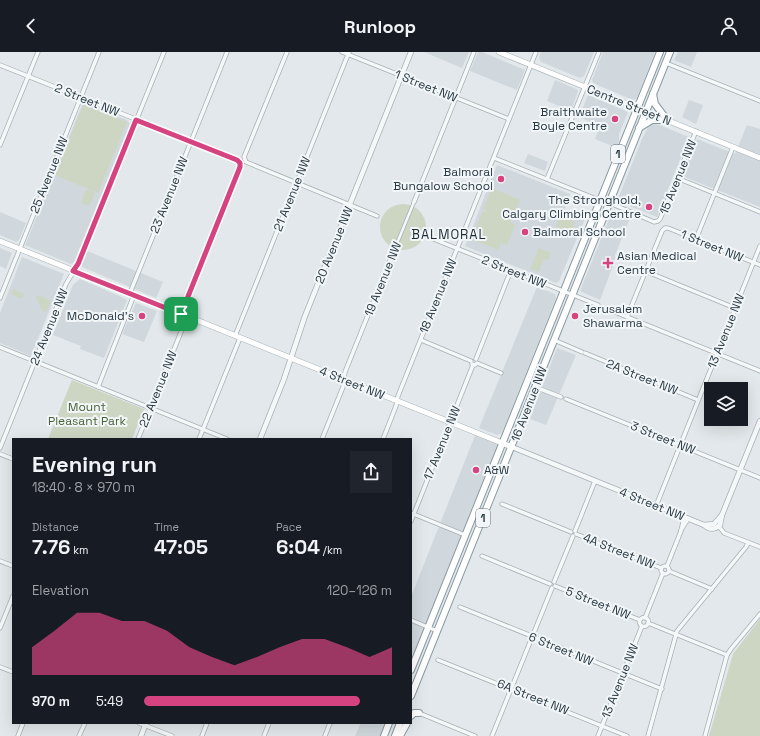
<!DOCTYPE html>
<meta charset="utf-8">
<style>
:root{--surface:#171b24;--page:#20242c;--text:#f1f3f6;--muted:#9ea1a6;--accent:#d54380}
body{margin:0;font-family:"Space Grotesk",sans-serif;background:var(--page);color:var(--text);height:100vh;display:flex;flex-direction:column;font-size:15px;white-space:nowrap}
*{box-sizing:border-box;margin:0}
p{font-size:13px;color:var(--muted)}
.icon{flex:none;width:22px;height:22px;fill:none;stroke:currentColor;stroke-width:2;stroke-linecap:round;stroke-linejoin:round}
.map{position:relative;flex:1;overflow:hidden}
.details{position:absolute;left:12px;top:386px;width:400px;height:286px;display:flex;flex-direction:column;background:var(--surface);border-radius:0px;box-shadow:0 4px 16px #0002}
.details>*{flex:none}
.controls{position:absolute;left:704px;top:330px;display:grid;gap:8px}
.controls a{display:grid;place-items:center;width:44px;height:44px;border-radius:0px;background:var(--surface);box-shadow:0 4px 16px #0002;font-size:20px}
.pin{position:absolute;display:grid;place-items:center;width:34px;height:34px;color:#fff;margin:-17px;border-radius:8px;box-shadow:0 2px 6px #0006}
.round{display:grid;place-items:center;flex:none;width:42px;height:42px;border-radius:0px;background:var(--page)}
.summary{display:flex;align-items:center;justify-content:space-between;height:68px;padding:0 20px}
h1{font-size:22px;font-weight:800;line-height:30px}
.figures{display:grid;grid-template-columns:repeat(3,1fr);gap:6px;height:68px;padding:4px 20px}
.figures div{display:grid;align-content:center}
.figures b{font-size:20px;font-weight:800}
.figures small{font-size:11px;font-weight:400}
.figures p{font-size:11px}
.chart{height:112px;padding:8px 20px}
.chart p{display:flex;justify-content:space-between}
.chart svg{width:100%;height:72px;margin-top:4px;fill:var(--accent);opacity:.7}
ul{padding:0 20px;list-style:none;font-size:13px}
li{display:grid;grid-template-columns:64px 48px 1fr;align-items:center;height:30px}
li i{height:10px;border-radius:5px;background:var(--accent)}
header{display:flex;justify-content:space-between;align-items:center;height:52px;padding:0 20px;background:var(--surface);font-size:18px;font-weight:800}
.map>svg:first-child{display:block}
.built{fill:#d0d8dd}
.green{fill:#cdd5c3}
.lines{fill:none;stroke-linecap:round;stroke-linejoin:round}
.pedestrian-casing{stroke:#a7b0b6;stroke-width:4}
.minor-casing{stroke:#a7b0b6;stroke-width:5}
.tertiary-casing{stroke:#a7b0b6;stroke-width:6}
.secondary-casing{stroke:#a7b0b6;stroke-width:6}
.trunk-casing{stroke:#899aa3;stroke-width:8}
.pedestrian{stroke:#f5f8f9;stroke-width:2.5}
.minor{stroke:#f5f8f9;stroke-width:3.5}
.tertiary{stroke:#f5f8f9;stroke-width:4.5}
.secondary{stroke:#fff;stroke-width:5}
.trunk{stroke:#fff;stroke-width:6}
.route-casing{stroke:#fff;stroke-width:8}
.route{stroke:#d54380;stroke-width:5}
.poi-dot{fill:#d54380;stroke:#f2f6f8;stroke-width:1.5}
.labels{text-anchor:middle;stroke-width:4;stroke-linejoin:round;paint-order:stroke}
.shield{fill:#f2f6f8;stroke:#65727a;stroke-width:1}
.shield-label{font-size:11px;font-weight:bold;fill:#293a44}
.street-label{font-size:12px;fill:#293a44;stroke:#f2f6f8}
.poi-label{font-size:12px;fill:#293a44;stroke:#f2f6f8;text-anchor:end}
.park-label{font-size:12px;fill:#496136;stroke:#f2f6f8}
.neighbourhood-label{font-size:13px;letter-spacing:1px;fill:#1b2b35;stroke:#f2f6f8}
</style>
<header><svg class="icon" aria-label="back" viewBox="0 0 24 24"><path d="M15 5l-7 7 7 7"/></svg>Runloop<svg class="icon" aria-label="person" viewBox="0 0 24 24"><circle cx="12" cy="8" r="4"/><path d="M4 21q1-7 8-7t8 7"/></svg></header>
<div class="map">
<svg width="760" height="684" viewBox="0 0 760 684">
<rect width="100%" height="100%" fill="#e2e8eb"/>
<g class="built">
<polygon points="424,0 469,0 462,16"/>
<polygon points="478,0 482,0 525,18 517,38 470,19"/>
<polygon points="541,0 594,0 584,24 580,26 541,10 539,5"/>
<polygon points="603,0 655,0 637,46 633,48 593,31 592,28"/>
<polygon points="678,0 697,0 691,15 674,8"/>
<polygon points="555,28 576,37 578,39 571,59 547,49"/>
<polygon points="588,43 628,60 619,82 619,88 617,96 595,87 600,74 579,65"/>
<polygon points="689,48 703,53 696,72 682,65"/>
<polygon points="85,51 127,68 130,72 74,210 71,212 25,193 26,191 82,53"/>
<polygon points="654,71 689,85 657,165 620,150 618,147 642,87 647,77"/>
<polygon points="747,73 760,77 760,155 682,124 697,87 735,102"/>
<polygon points="528,102 548,110 545,119 524,111"/>
<polygon points="497,113 570,142 564,159 585,167 559,229 556,231 465,194"/>
<polygon points="0,160 26,171 19,188 16,190 0,183"/>
<polygon points="612,160 630,166 615,203 615,208 600,248 580,239"/>
<polygon points="0,196 12,201 6,217 0,214"/>
<polygon points="87,199 163,230 156,246 82,215 82,211"/>
<polygon points="22,205 64,222 31,304 0,291 0,261"/>
<polygon points="80,227 126,247 127,248 104,306 80,297 81,294 53,283 73,233"/>
<polygon points="537,235 555,242 556,246 502,381 497,383 479,376"/>
<polygon points="136,251 157,259 144,290 122,282"/>
<polygon points="557,296 576,303 546,373 530,367"/>
<polygon points="476,381 502,391 411,618 411,545"/>
<polygon points="361,671 389,671 384,684 355,684"/>
</g>
<g class="green">
<polygon points="83,53 127,70 98,141 55,123"/>
<polygon points="492,136 520,148 510,170 515,173 507,193 501,191 498,198 474,188 477,181 474,180 483,159 485,160 486,158 483,157"/>
<polygon points="86,137 95,141 89,154 81,151"/>
<circle cx="403" cy="175" r="23"/>
<polygon points="559,164 575,170 572,180 556,175"/>
<polygon points="539,196 551,201 548,208 544,207 539,220 530,217"/>
<polygon points="13,237 24,242 22,247 11,242"/>
<polygon points="38,243 51,249 46,260 43,259 36,246"/>
<polygon points="72,328 144,357 132,387 48,387"/>
<polygon points="760,567 760,684 709,684 733,602"/>
</g>
<g class="lines">
<defs>
<polyline id="pedestrian" points="393,201 414,150"/>
<g id="minor">
<polyline points="287,0 244,105 246,110 377,164"/>
<polyline points="342,0 509,67"/>
<polyline points="666,11 760,49"/>
<polyline points="0,13 238,108 240,115 181,262"/>
<polyline points="0,93 38,0"/>
<polyline points="494,106 599,148"/>
<polyline points="677,126 760,160"/>
<polyline points="547,127 599,0"/>
<polyline points="414,150 474,0"/>
<polyline points="610,151 654,170 658,169 660,167 696,79"/>
<polyline points="431,186 598,253"/>
<polyline points="696,187 733,95"/>
<polyline points="645,219 735,256"/>
<polyline points="130,241 227,0"/>
<polyline points="0,246 99,0"/>
<polyline points="605,256 760,319"/>
<polyline points="627,265 662,179 665,176 668,176 760,213"/>
<polyline points="235,284 349,0"/>
<polyline points="421,288 471,309"/>
<polyline points="554,288 582,300"/>
<polyline points="0,295 227,387"/>
<polyline points="585,301 698,348"/>
<polyline points="476,307 511,218"/>
<polyline points="472,312 475,313 477,311 501,321"/>
<polyline points="98,335 134,243"/>
<polyline points="535,335 561,345"/>
<polyline points="566,347 760,426"/>
<polyline points="138,387 187,265"/>
<polyline points="199,387 240,286"/>
<polyline points="322,387 343,335 345,320 393,201"/>
<polyline points="383,387 396,354 398,344 536,0"/>
<polyline points="0,396 66,232 78,212 164,0"/>
<polyline points="0,402 13,407"/>
<polyline points="502,452 571,480"/>
<polyline points="656,454 760,194"/>
<polyline points="411,461 465,483"/>
<polyline points="411,469 473,313"/>
<polyline points="718,474 721,477 724,481 760,495"/>
<polyline points="681,478 688,467"/>
<polyline points="575,479 595,429"/>
<polyline points="576,482 661,516"/>
<polyline points="482,504 550,532"/>
<polyline points="0,509 13,514"/>
<polyline points="667,514 681,479 684,465"/>
<circle cx="665" cy="518" r="4"/>
<polyline points="669,519 712,537"/>
<polyline points="554,530 573,484"/>
<polyline points="555,534 640,568"/>
<polyline points="460,555 662,637"/>
<circle cx="644" cy="570" r="4.5"/>
<polyline points="645,566 663,521"/>
<polyline points="411,568 437,579"/>
<polyline points="648,571 727,603"/>
<polyline points="0,576 13,544"/>
<polyline points="438,608 627,684"/>
<polyline points="0,615 13,620"/>
<polyline points="419,661 475,684"/>
<polyline points="139,671 172,684"/>
<polyline points="18,684 23,671"/>
<polyline points="79,684 85,671"/>
<polyline points="202,684 207,671"/>
<polyline points="264,684 269,671"/>
<polyline points="325,684 330,671"/>
<polyline points="492,684 552,536"/>
<polyline points="598,684 642,574"/>
<polyline points="648,684 677,579 746,495 748,491"/>
<polyline points="705,684 727,603 731,597 760,562"/>
</g>
<g id="tertiary">
<polyline points="260,387 284,327 305,264 411,0"/>
<path d="M512,395l192,78c5,5 11,5 16,0l2,-10 38,-94"/>
<polyline points="704,473 714,472 722,463"/>
<polyline points="141,684 146,671"/>
</g>
<g id="secondary">
<polyline points="499,0 760,106"/>
<polyline points="0,189 512,395"/>
</g>
<g id="trunk">
<polyline points="653,42 655,52 667,68"/>
<polyline points="639,76 652,68 667,68"/>
<polyline points="411,618 660,0"/>
<polyline points="411,644 670,0"/>
<polyline points="411,664 414,661 419,661"/>
<polyline points="384,684 389,671"/>
<polyline points="395,684 400,671"/>
<polyline points="400,684 407,671"/>
</g>
</defs>
<use href="#pedestrian" class="pedestrian-casing"/>
<use href="#minor" class="minor-casing"/>
<use href="#tertiary" class="tertiary-casing"/>
<use href="#secondary" class="secondary-casing"/>
<use href="#trunk" class="trunk-casing"/>
<use href="#pedestrian" class="pedestrian"/>
<use href="#minor" class="minor"/>
<use href="#tertiary" class="tertiary"/>
<use href="#secondary" class="secondary"/>
<use href="#trunk" class="trunk"/>
</g>
<g class="lines">
<defs>
<polygon id="route" points="136,68 237,108 240,111 240,115 181,262 73,219 78,212"/>
</defs>
<use href="#route" class="route-casing"/>
<use href="#route" class="route"/>
</g>
<g class="poi-dot">
<circle cx="615" cy="67" r="4"/>
<circle cx="501" cy="127" r="4"/>
<circle cx="649" cy="155" r="4"/>
<circle cx="525" cy="180" r="4"/>
<path d="M606 205h4v4h4v4h-4v4h-4v-4h-4v-4h4z"/>
<circle cx="142" cy="264" r="4"/>
<circle cx="575" cy="264" r="4"/>
<circle cx="476" cy="418" r="4"/>
</g>
<g class="labels">
<g class="shield">
<rect x="611" y="93" width="14" height="18" rx="3"/>
<rect x="476" y="457" width="14" height="18" rx="3"/>
</g>
<g class="shield-label">
<text x="618" y="106">1</text>
<text x="483" y="470">1</text>
</g>
<g class="street-label">
<text transform="translate(426 34) rotate(22)" y="4">1 Street NW</text>
<text transform="translate(87 48) rotate(22)" y="4">2 Street NW</text>
<text transform="translate(629 53) rotate(22)" y="4">Centre Street N</text>
<text transform="translate(49 123) rotate(-68)" y="4">25 Avenue NW</text>
<text transform="translate(678 125) rotate(-68)" y="4">15 Avenue NW</text>
<text transform="translate(292 142) rotate(-68)" y="4">21 Avenue NW</text>
<text transform="translate(169 143) rotate(-68)" y="4">23 Avenue NW</text>
<text transform="translate(334 193) rotate(-68)" y="4">20 Avenue NW</text>
<text transform="translate(712 194) rotate(22)" y="4">1 Street NW</text>
<text transform="translate(514 220) rotate(22)" y="4">2 Street NW</text>
<text transform="translate(383 227) rotate(-68)" y="4">19 Avenue NW</text>
<text transform="translate(438 244) rotate(-68)" y="4">18 Avenue NW</text>
<text transform="translate(49 275) rotate(-68)" y="4">24 Avenue NW</text>
<text transform="translate(726 279) rotate(-68)" y="4">13 Avenue NW</text>
<text transform="translate(642 325) rotate(22)" y="4">2A Street NW</text>
<text transform="translate(352 331) rotate(22)" y="4">4 Street NW</text>
<text transform="translate(158 337) rotate(-68)" y="4">22 Avenue NW</text>
<text transform="translate(529 352) rotate(-69)" y="4">16 Avenue NW</text>
<text transform="translate(663 386) rotate(22)" y="4">3 Street NW</text>
<text transform="translate(442 391) rotate(-68)" y="4">17 Avenue NW</text>
<text transform="translate(652 452) rotate(22)" y="4">4 Street NW</text>
<text transform="translate(619 499) rotate(22)" y="4">4A Street NW</text>
<text transform="translate(598 551) rotate(22)" y="4">5 Street NW</text>
<text transform="translate(561 597) rotate(22)" y="4">6 Street NW</text>
<text transform="translate(620 629) rotate(-68)" y="4">13 Avenue NW</text>
<text transform="translate(533 645) rotate(22)" y="4">6A Street NW</text>
</g>
<g class="poi-label">
<text x="607" y="64">Braithwaite<tspan x="607" dy="14">Boyle Centre</tspan></text>
<text x="493" y="124">Balmoral<tspan x="493" dy="14">Bungalow School</tspan></text>
<text x="641" y="152">The Stronghold,<tspan x="641" dy="14">Calgary Climbing Centre</tspan></text>
<text x="533" y="184" text-anchor="start">Balmoral School</text>
<text x="617" y="208" text-anchor="start">Asian Medical<tspan x="617" dy="14">Centre</tspan></text>
<text x="583" y="261" text-anchor="start">Jerusalem<tspan x="583" dy="14">Shawarma</tspan></text>
<text x="134" y="268">McDonald's</text>
<text x="484" y="422" text-anchor="start">A&amp;W</text>
</g>
<g class="park-label">
<text x="87" y="359">Mount<tspan x="87" dy="14">Pleasant Park</tspan></text>
</g>
<g class="neighbourhood-label">
<text x="449" y="187">BALMORAL</text>
</g>
</g>
</svg>
<div class="controls">
<a><svg class="icon" aria-label="layers" viewBox="0 0 24 24"><path d="M12 4l9 5-9 5-9-5zM3 14l9 5 9-5"/></svg></a>
</div>
<div class="pin" style="left:181px;top:262px;background:#1e9e55"><svg class="icon" aria-label="arrive" viewBox="0 0 24 24"><path d="M6 21V4h12l-3 4 3 4H6"/></svg></div>
<section class="details">
<div class="summary"><div><h1>Evening run</h1><p>18:40 · 8 × 970 m</p></div><a class="round"><svg class="icon" aria-label="share" viewBox="0 0 24 24"><path d="M12 15V3M7 8l5-5 5 5M5 13v7h14v-7"/></svg></a></div>
<div class="figures">
<div><p>Distance</p><b>7.76<small> km</small></b></div>
<div><p>Time</p><b>47:05</b></div>
<div><p>Pace</p><b>6:04<small> /km</small></b></div>
</div>
<div class="chart"><p><span>Elevation</span>120–126 m</p>
<svg viewBox="0 0 160 44" preserveAspectRatio="none"><path d="M0 44V27L10 17L20 6L30 6L40 11L50 11L60 17L70 27L80 33L90 38L100 33L110 27L120 22L130 22L140 27L150 33L160 27V44z"/></svg>
</div>
<ul>
<li><b>970 m</b>5:49<i style="width:87%"></i></li>
</ul>
</section>
</div>
